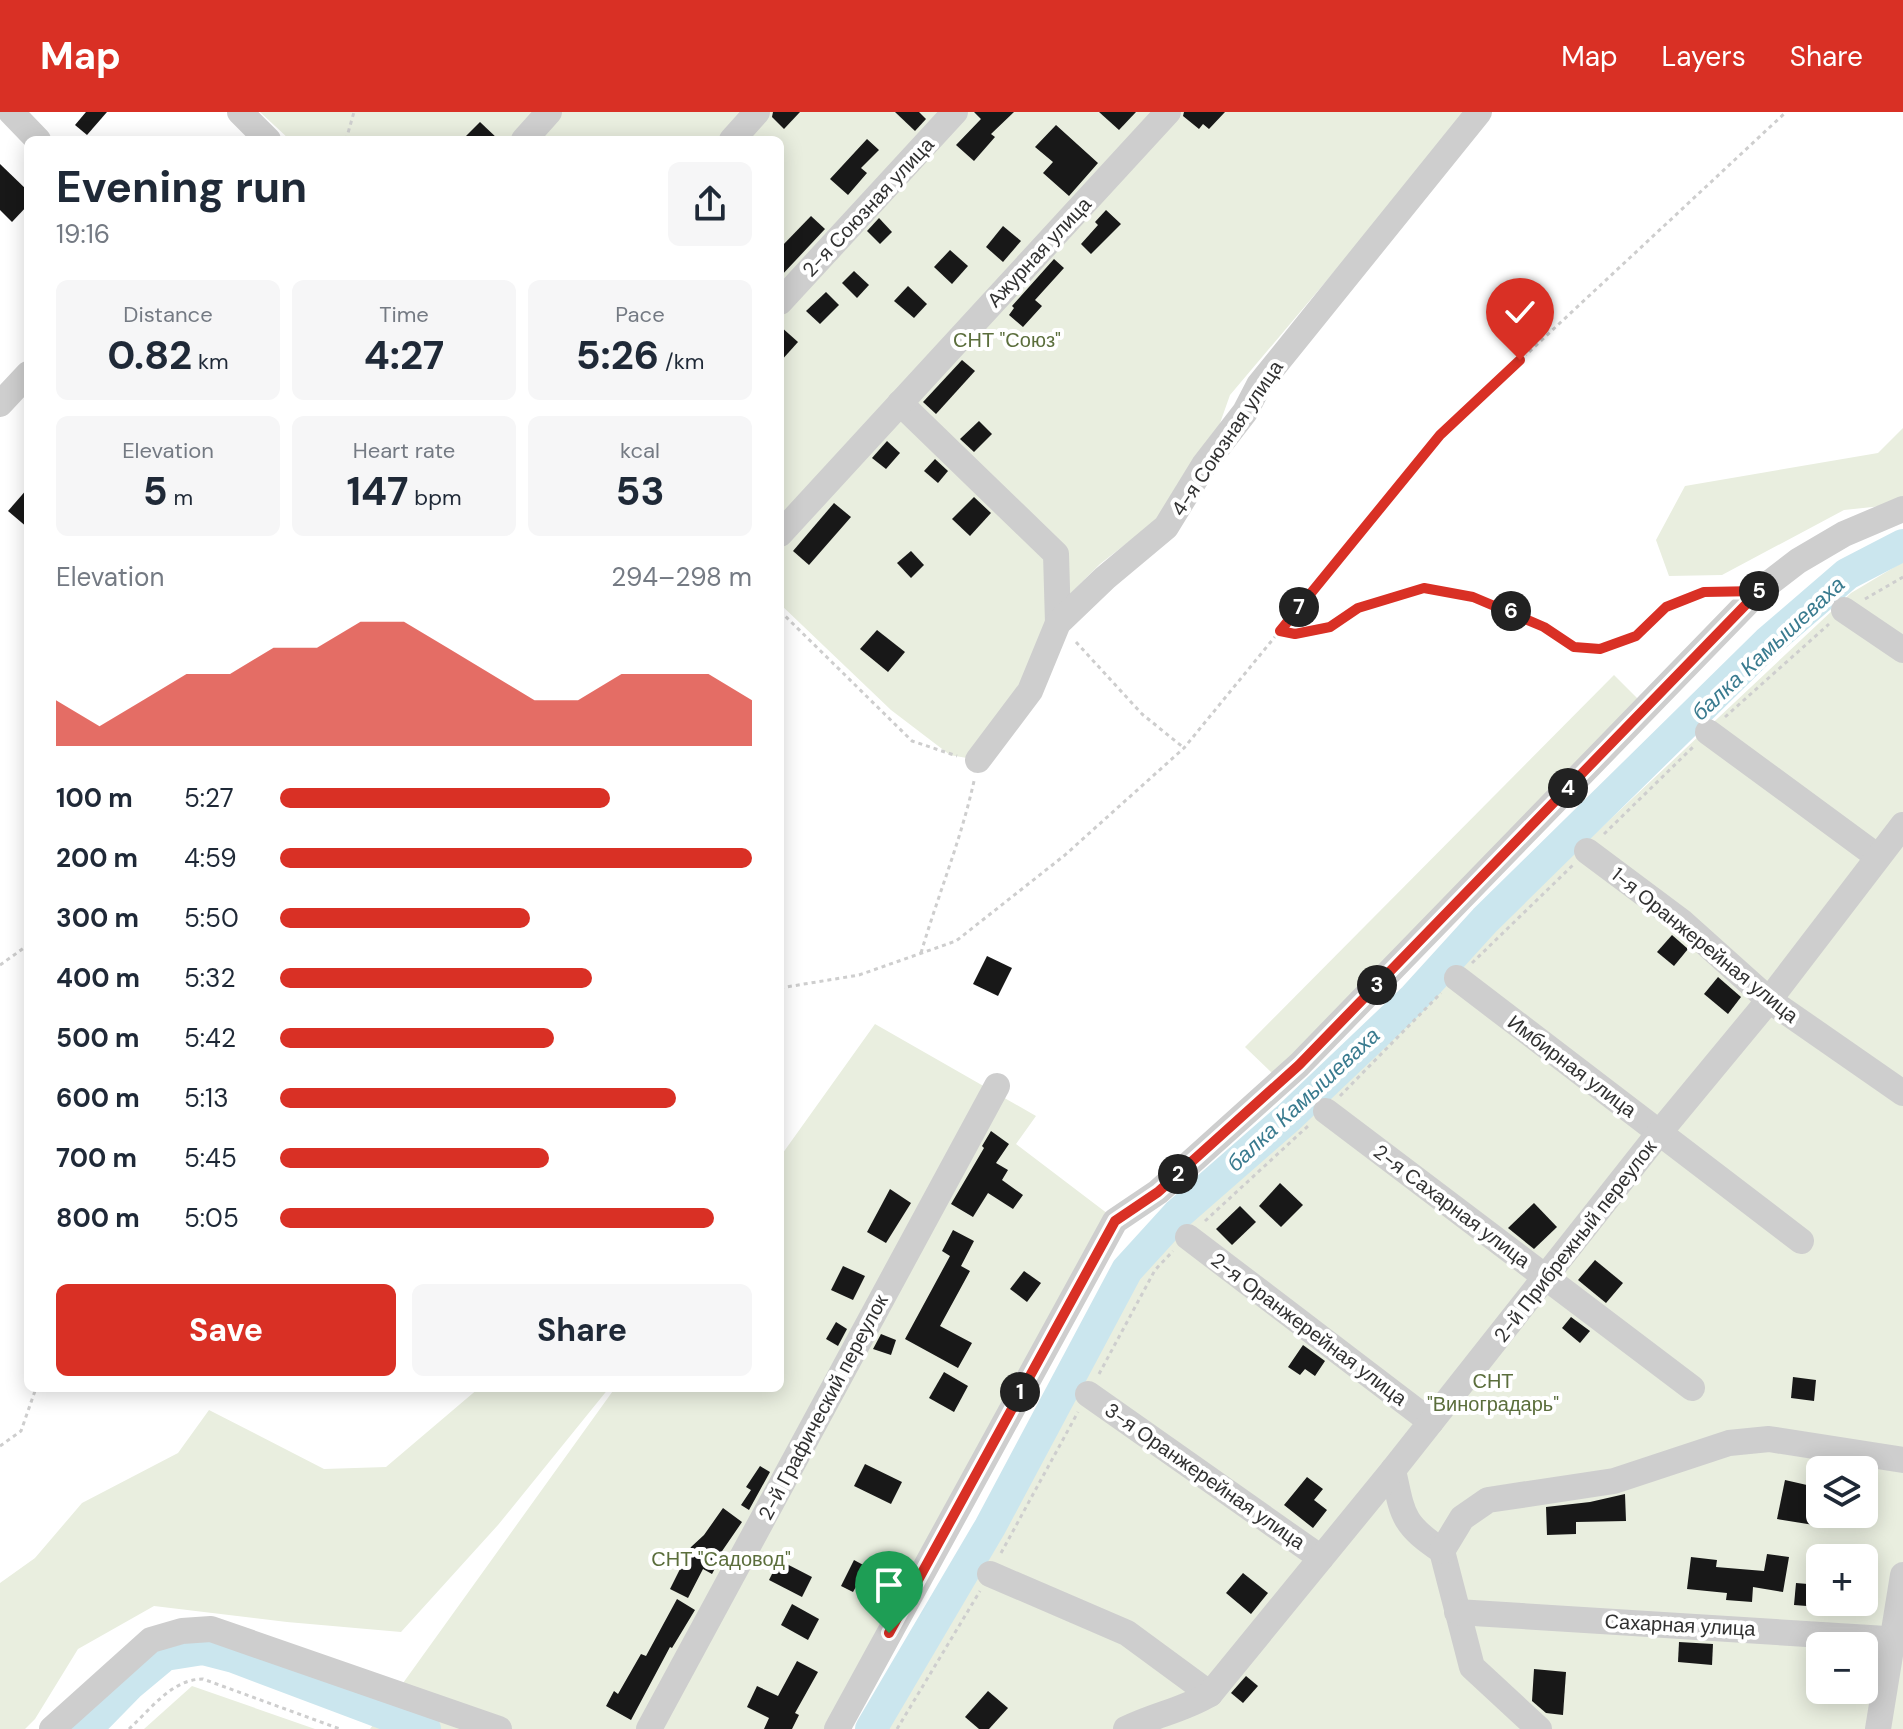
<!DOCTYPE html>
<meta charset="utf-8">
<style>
:root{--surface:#fff;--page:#f6f6f7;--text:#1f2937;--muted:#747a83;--accent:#d93025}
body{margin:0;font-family:"DM Sans",sans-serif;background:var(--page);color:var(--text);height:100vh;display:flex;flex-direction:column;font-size:30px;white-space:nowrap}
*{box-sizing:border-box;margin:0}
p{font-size:26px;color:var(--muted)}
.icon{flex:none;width:44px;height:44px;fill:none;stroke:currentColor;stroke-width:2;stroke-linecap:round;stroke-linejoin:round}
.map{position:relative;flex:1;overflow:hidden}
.side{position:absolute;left:24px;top:24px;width:760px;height:1256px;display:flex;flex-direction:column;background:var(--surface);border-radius:12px;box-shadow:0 4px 20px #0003}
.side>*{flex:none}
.fabs{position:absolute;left:1806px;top:1344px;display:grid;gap:16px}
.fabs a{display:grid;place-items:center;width:72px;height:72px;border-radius:12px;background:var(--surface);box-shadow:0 4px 20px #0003;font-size:40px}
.pin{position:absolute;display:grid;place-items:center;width:68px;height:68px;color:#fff;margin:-82px -34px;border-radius:50% 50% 50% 0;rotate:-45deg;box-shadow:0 0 8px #0007}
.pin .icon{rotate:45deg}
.km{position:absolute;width:40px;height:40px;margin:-20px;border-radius:50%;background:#222;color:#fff;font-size:22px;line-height:40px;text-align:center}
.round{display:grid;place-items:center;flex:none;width:84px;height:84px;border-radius:12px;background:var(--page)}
.overview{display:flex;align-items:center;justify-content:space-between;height:136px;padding:0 32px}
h1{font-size:44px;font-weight:700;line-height:60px}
.figures{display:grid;grid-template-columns:repeat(3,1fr);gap:12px;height:136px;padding:8px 32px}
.figures div{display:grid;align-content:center;border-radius:12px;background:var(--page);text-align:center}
.figures b{font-size:40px;font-weight:700}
.figures small{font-size:22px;font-weight:400}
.figures p{font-size:22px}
.chart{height:224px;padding:16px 32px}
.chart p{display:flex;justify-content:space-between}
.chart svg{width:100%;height:144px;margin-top:8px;fill:var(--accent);opacity:.7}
.button{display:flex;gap:16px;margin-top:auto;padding:16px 32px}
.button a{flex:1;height:92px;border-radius:12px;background:var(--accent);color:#fff;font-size:32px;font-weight:700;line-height:92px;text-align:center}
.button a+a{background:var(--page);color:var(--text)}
ul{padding:0 32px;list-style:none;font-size:26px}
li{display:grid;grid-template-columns:128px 96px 1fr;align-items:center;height:60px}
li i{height:20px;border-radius:10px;background:var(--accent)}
header{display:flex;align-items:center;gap:48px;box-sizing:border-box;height:112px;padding:0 40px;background:var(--accent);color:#fff}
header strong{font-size:38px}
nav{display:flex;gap:44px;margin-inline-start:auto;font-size:28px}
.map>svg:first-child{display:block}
.green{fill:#e9eedf;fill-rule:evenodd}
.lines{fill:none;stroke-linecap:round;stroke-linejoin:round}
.river{stroke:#cbe6ee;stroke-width:32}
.building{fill:#181818}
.path{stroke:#cecece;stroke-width:3;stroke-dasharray:4 4;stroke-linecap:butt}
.minor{stroke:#cecece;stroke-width:26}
.route-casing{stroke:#fff;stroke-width:16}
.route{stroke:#d93025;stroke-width:10}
.labels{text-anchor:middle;stroke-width:8;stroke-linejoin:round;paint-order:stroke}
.street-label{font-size:20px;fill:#313131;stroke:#fff}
.park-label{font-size:20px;fill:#5b6e3c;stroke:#fff}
.water-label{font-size:22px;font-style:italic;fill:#3a7b8f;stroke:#fff}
</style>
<header>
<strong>Map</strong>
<nav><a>Map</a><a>Layers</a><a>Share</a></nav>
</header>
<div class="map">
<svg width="1903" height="1617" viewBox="0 0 1903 1617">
<rect width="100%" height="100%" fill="#fff"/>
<g class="green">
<polygon points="260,0 1469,0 1230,283 1208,345 1158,407 1100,452 1056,496 1018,576 978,648 950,643 891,598 780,492 780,28 290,28"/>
<polygon points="1903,316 1903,386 1882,394 1844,398 1722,463 1669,464 1656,428 1685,374 1878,341"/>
<path d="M1903,450v1167h-1033l266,-451 49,-59 666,-626zM1820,1358h44v44h-44zM1820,1446h44v44h-44zM1820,1534h44v44h-44z"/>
<polygon points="1614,563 1642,591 1274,963 1245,935"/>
<polygon points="875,912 1036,1004 1016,1032 1112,1105 830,1617 370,1617 615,1276 780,1276 780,1045"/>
<polygon points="479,1276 609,1276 498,1413 401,1520 287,1510 154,1494 78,1537 35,1607 25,1617 0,1617 0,1471 35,1446 82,1391 178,1341 209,1298 324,1357 386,1355"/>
<polygon points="192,1574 315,1617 144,1617"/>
</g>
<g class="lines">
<g class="river">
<polyline points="86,1617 129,1573 165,1543 203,1537 234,1545 425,1617"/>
<polyline points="871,1617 990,1415 1127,1158 1178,1102 1289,1005 1414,886 1485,808 1768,530 1847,462 1903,433"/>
</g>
</g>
<g class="building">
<polygon points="86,0 107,0 87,23 75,13"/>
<polygon points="773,0 800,0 784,17 772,5"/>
<polygon points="895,0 919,0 926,7 915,19"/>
<polygon points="974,0 1014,0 991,22 995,25 974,49 956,33 981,7"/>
<polygon points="1099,0 1136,0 1119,18"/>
<polygon points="1184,0 1225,0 1209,17 1203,12 1199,17 1183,4"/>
<polygon points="480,10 499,28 462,28"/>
<polygon points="1056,13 1098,51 1069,84 1043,61 1053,50 1035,35"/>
<polygon points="867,27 879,38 861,56 867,61 848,83 830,67"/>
<polygon points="0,52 28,79 28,93 12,110 0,98"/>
<polygon points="1106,98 1121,112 1091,142 1081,132 1098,113 1095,110"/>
<polygon points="811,104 825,117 780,165 780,136"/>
<polygon points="879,106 892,120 880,132 867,119"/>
<polygon points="1003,114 1021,129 1003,150 986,135"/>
<polygon points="950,138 968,154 952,172 934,155"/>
<polygon points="1054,147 1064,156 1035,188 1042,194 1023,215 1009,203 1014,196 1012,194"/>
<polygon points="854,159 869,173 857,186 842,171"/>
<polygon points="908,174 927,192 914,206 894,189"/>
<polygon points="826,180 839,193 820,212 806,199"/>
<polygon points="780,214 798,230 780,250"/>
<polygon points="962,248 975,259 936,302 923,290"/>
<polygon points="979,309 992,322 974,340 960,327"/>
<polygon points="887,329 900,341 886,357 872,346"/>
<polygon points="935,347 948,359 938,371 924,359"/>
<polygon points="28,376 28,416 8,399"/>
<polygon points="974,385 991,401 970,424 952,407"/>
<polygon points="834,391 851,405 809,453 793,439"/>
<polygon points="911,439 924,453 911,466 897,451"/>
<polygon points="877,518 905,540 888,560 860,537"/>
<polygon points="1672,823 1688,837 1674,854 1657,840"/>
<polygon points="987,844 1012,856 998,884 973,872"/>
<polygon points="1718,865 1741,885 1728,902 1704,882"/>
<polygon points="991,1019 1009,1032 996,1051 1008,1058 1002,1068 1023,1083 1013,1097 988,1081 973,1105 951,1092 984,1036 982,1034"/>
<polygon points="1280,1071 1303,1093 1281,1115 1259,1094"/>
<polygon points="890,1077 911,1091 886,1131 867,1120"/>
<polygon points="1534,1091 1557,1115 1534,1137 1508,1116"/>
<polygon points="1240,1094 1256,1110 1232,1133 1216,1117"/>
<polygon points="953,1118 974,1129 961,1154 970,1159 940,1214 972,1231 958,1256 905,1227 950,1144 942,1139"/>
<polygon points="1595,1148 1623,1171 1606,1191 1578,1168"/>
<polygon points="843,1154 865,1164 853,1188 831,1178"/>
<polygon points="1024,1159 1041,1171 1027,1190 1010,1177"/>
<polygon points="1571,1205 1590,1219 1580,1231 1562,1216"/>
<polygon points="836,1210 847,1217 838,1234 826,1227"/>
<polygon points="881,1222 896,1228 891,1243 873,1237"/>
<polygon points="1303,1233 1325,1249 1315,1264 1305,1257 1300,1263 1288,1255"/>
<polygon points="944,1260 968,1274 954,1300 929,1286"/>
<polygon points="1793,1265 1816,1268 1814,1289 1791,1286"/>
<polygon points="865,1352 902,1370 891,1392 854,1374"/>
<polygon points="760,1354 770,1360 749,1398 741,1393 751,1378 746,1375"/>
<polygon points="1307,1365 1323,1377 1314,1388 1327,1398 1313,1416 1284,1393"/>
<polygon points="1785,1368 1820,1376 1820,1414 1777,1407"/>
<polygon points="1625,1382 1626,1409 1576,1410 1576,1422 1547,1423 1546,1395 1590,1390"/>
<polygon points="723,1396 742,1410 718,1445 720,1447 712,1462 703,1457 688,1486 670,1477 691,1435 704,1423"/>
<polygon points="1767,1442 1789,1445 1783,1480 1753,1475 1752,1490 1726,1488 1727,1481 1687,1477 1691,1445 1717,1448 1716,1455 1764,1459"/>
<polygon points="779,1448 812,1465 802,1485 769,1468"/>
<polygon points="854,1448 867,1455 853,1480 841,1474"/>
<polygon points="1243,1461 1268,1481 1251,1502 1226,1481"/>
<polygon points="1796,1471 1820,1473 1820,1495 1794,1493"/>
<polygon points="677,1487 695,1498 672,1536 670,1535 631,1608 606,1594 614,1579 618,1582 641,1542 646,1544"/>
<polygon points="792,1492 819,1507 808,1528 781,1513"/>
<polygon points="1679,1530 1713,1532 1712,1553 1678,1550"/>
<polygon points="797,1549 818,1560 795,1601 799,1603 792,1617 764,1617 769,1606 747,1595 757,1574 778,1584"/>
<polygon points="1534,1557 1566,1560 1563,1603 1546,1601 1532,1589"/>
<polygon points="1246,1564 1258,1574 1243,1591 1231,1581"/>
<polygon points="988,1579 1008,1596 989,1617 979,1617 965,1605"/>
</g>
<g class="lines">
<g class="path">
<polyline points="346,28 354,0"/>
<polyline points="1865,487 1903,465"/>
<polyline points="780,499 912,629 957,644"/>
<polyline points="1280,519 1295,522 1330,515 1358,496 1424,476 1473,485 1544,515 1574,535 1600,537 1636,524 1666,495 1704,480 1728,480"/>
<polyline points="1076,530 1142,602 1184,636"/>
<polyline points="1725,605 1829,512"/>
<polyline points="1604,722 1693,635"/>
<path d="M921,841c17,-58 40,-113 53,-172"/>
<polyline points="1472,851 1573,753"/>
<polyline points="0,853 28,833"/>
<polyline points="780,876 859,863 956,829 1065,743 1184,636 1440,323 1786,0"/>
<polyline points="1340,984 1441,881"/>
<polyline points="1205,1109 1308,1014"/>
<polyline points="1099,1262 1155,1158 1173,1139"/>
<polyline points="0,1334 21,1319 36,1276"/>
<polyline points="1001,1441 1078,1300"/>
<path d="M129,1617c22,-20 43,-50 74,-50l137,50"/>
<polyline points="897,1617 980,1479"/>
</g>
<g class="minor">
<polyline points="11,0 38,28"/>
<polyline points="240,0 268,28"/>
<polyline points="524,28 549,0"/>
<polyline points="732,28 757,0"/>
<polyline points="780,190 955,0"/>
<polyline points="900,291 1056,442 1058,511"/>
<polyline points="0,292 28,262"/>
<polyline points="780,422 1168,0"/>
<polyline points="1844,498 1903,538"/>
<polyline points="1708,620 1878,745"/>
<polyline points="978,648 1030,579 1058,511 1105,466 1166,415 1204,353 1245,300 1259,273 1479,0"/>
<polyline points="1587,739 1682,810 1769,888 1903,981"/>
<polyline points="1457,866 1801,1129"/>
<polyline points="1326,999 1692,1276"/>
<polyline points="1188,1125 1431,1310"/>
<polyline points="1088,1282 1321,1446"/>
<path d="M1393,1358c10,46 9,54 49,81l30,116 67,62"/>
<polyline points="1442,1439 1462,1406 1488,1388 1614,1369 1729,1331 1769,1327 1903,1348"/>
<polyline points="990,1462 1127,1521 1210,1582"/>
<polyline points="1457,1500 1903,1528"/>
<polyline points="52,1617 151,1528 182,1519 211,1517 499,1617"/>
<polyline points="649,1617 997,974"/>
<polyline points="837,1617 1115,1109 1158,1080 1299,953 1759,479 1798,449 1844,422 1903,397"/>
<path d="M1126,1617c28,-14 58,-19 84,-35l183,-224 266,-337 110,-133 134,-175"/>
<polyline points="1878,1617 1903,1463"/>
</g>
</g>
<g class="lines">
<defs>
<polyline id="route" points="889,1521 1115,1109 1158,1080 1299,953 1759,479 1704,480 1666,495 1636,524 1600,537 1574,535 1544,515 1473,485 1424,476 1358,496 1330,515 1295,522 1280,519 1440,323 1520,248"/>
</defs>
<use href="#route" class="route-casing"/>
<use href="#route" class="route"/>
</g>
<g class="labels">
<g class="street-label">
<text transform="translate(868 95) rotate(-47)" y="7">2-я Союзная улица</text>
<text transform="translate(1039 140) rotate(-47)" y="7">Ажурная улица</text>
<text transform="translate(1227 326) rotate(-56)" y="7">4-я Союзная улица</text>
<text transform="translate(1705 833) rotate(39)" y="7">1-я Оранжерейная улица</text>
<text transform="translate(1572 954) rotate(37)" y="7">Имбирная улица</text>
<text transform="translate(1452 1094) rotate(37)" y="7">2-я Сахарная улица</text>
<text transform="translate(1575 1129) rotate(-52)" y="7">2-й Прибрежный переулок</text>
<text transform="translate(1309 1217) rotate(37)" y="7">2-я Оранжерейная улица</text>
<text transform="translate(823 1295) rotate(-62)" y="7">2-й Графический переулок</text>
<text transform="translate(1205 1364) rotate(35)" y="7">3-я Оранжерейная улица</text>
<text transform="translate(1680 1513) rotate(3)" y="7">Сахарная улица</text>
</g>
<g class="park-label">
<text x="1007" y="235">СНТ "Союз"</text>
<text x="1493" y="1276">СНТ<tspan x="1493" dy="23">"Виноградарь"</tspan></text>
<text x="721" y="1454">СНТ "Садовод"</text>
</g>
<g class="water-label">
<text transform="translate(1768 536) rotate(-43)" y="8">балка Камышеваха</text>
<text transform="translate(1303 987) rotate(-43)" y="8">балка Камышеваха</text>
</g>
</g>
</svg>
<div class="fabs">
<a><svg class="icon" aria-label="layers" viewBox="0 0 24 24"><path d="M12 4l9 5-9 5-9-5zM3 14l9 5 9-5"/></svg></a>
<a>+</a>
<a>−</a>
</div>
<div class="pin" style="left:889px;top:1521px;background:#1e9e55"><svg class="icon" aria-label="arrive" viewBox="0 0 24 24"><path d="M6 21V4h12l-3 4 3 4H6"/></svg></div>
<div class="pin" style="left:1520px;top:248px;background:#d93025"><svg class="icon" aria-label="check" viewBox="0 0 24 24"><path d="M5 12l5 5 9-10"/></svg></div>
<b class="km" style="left:1020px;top:1280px">1</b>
<b class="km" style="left:1178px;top:1062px">2</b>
<b class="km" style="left:1377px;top:873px">3</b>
<b class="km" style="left:1568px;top:676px">4</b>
<b class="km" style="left:1759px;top:479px">5</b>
<b class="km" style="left:1511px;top:499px">6</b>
<b class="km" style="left:1299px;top:495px">7</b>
<section class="side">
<div class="overview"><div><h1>Evening run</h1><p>19:16</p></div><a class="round"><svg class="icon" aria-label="share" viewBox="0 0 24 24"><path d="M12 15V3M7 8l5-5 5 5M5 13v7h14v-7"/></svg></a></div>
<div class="figures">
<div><p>Distance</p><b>0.82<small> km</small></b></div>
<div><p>Time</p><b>4:27</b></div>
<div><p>Pace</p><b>5:26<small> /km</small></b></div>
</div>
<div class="figures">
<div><p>Elevation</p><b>5<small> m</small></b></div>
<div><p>Heart rate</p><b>147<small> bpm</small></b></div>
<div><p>kcal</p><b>53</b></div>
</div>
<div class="chart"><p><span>Elevation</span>294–298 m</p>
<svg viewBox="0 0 160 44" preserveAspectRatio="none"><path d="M0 44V30L10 38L20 30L30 22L40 22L50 14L60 14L70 6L80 6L90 14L100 22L110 30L120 30L130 22L140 22L150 22L160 30V44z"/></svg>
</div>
<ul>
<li><b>100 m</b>5:27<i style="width:70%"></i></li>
<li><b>200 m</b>4:59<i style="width:100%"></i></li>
<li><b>300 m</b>5:50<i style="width:53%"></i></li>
<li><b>400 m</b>5:32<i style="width:66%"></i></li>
<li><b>500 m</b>5:42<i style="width:58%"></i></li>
<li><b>600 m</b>5:13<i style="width:84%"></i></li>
<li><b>700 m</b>5:45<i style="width:57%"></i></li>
<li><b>800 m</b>5:05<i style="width:92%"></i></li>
</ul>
<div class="button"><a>Save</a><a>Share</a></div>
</section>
</div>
